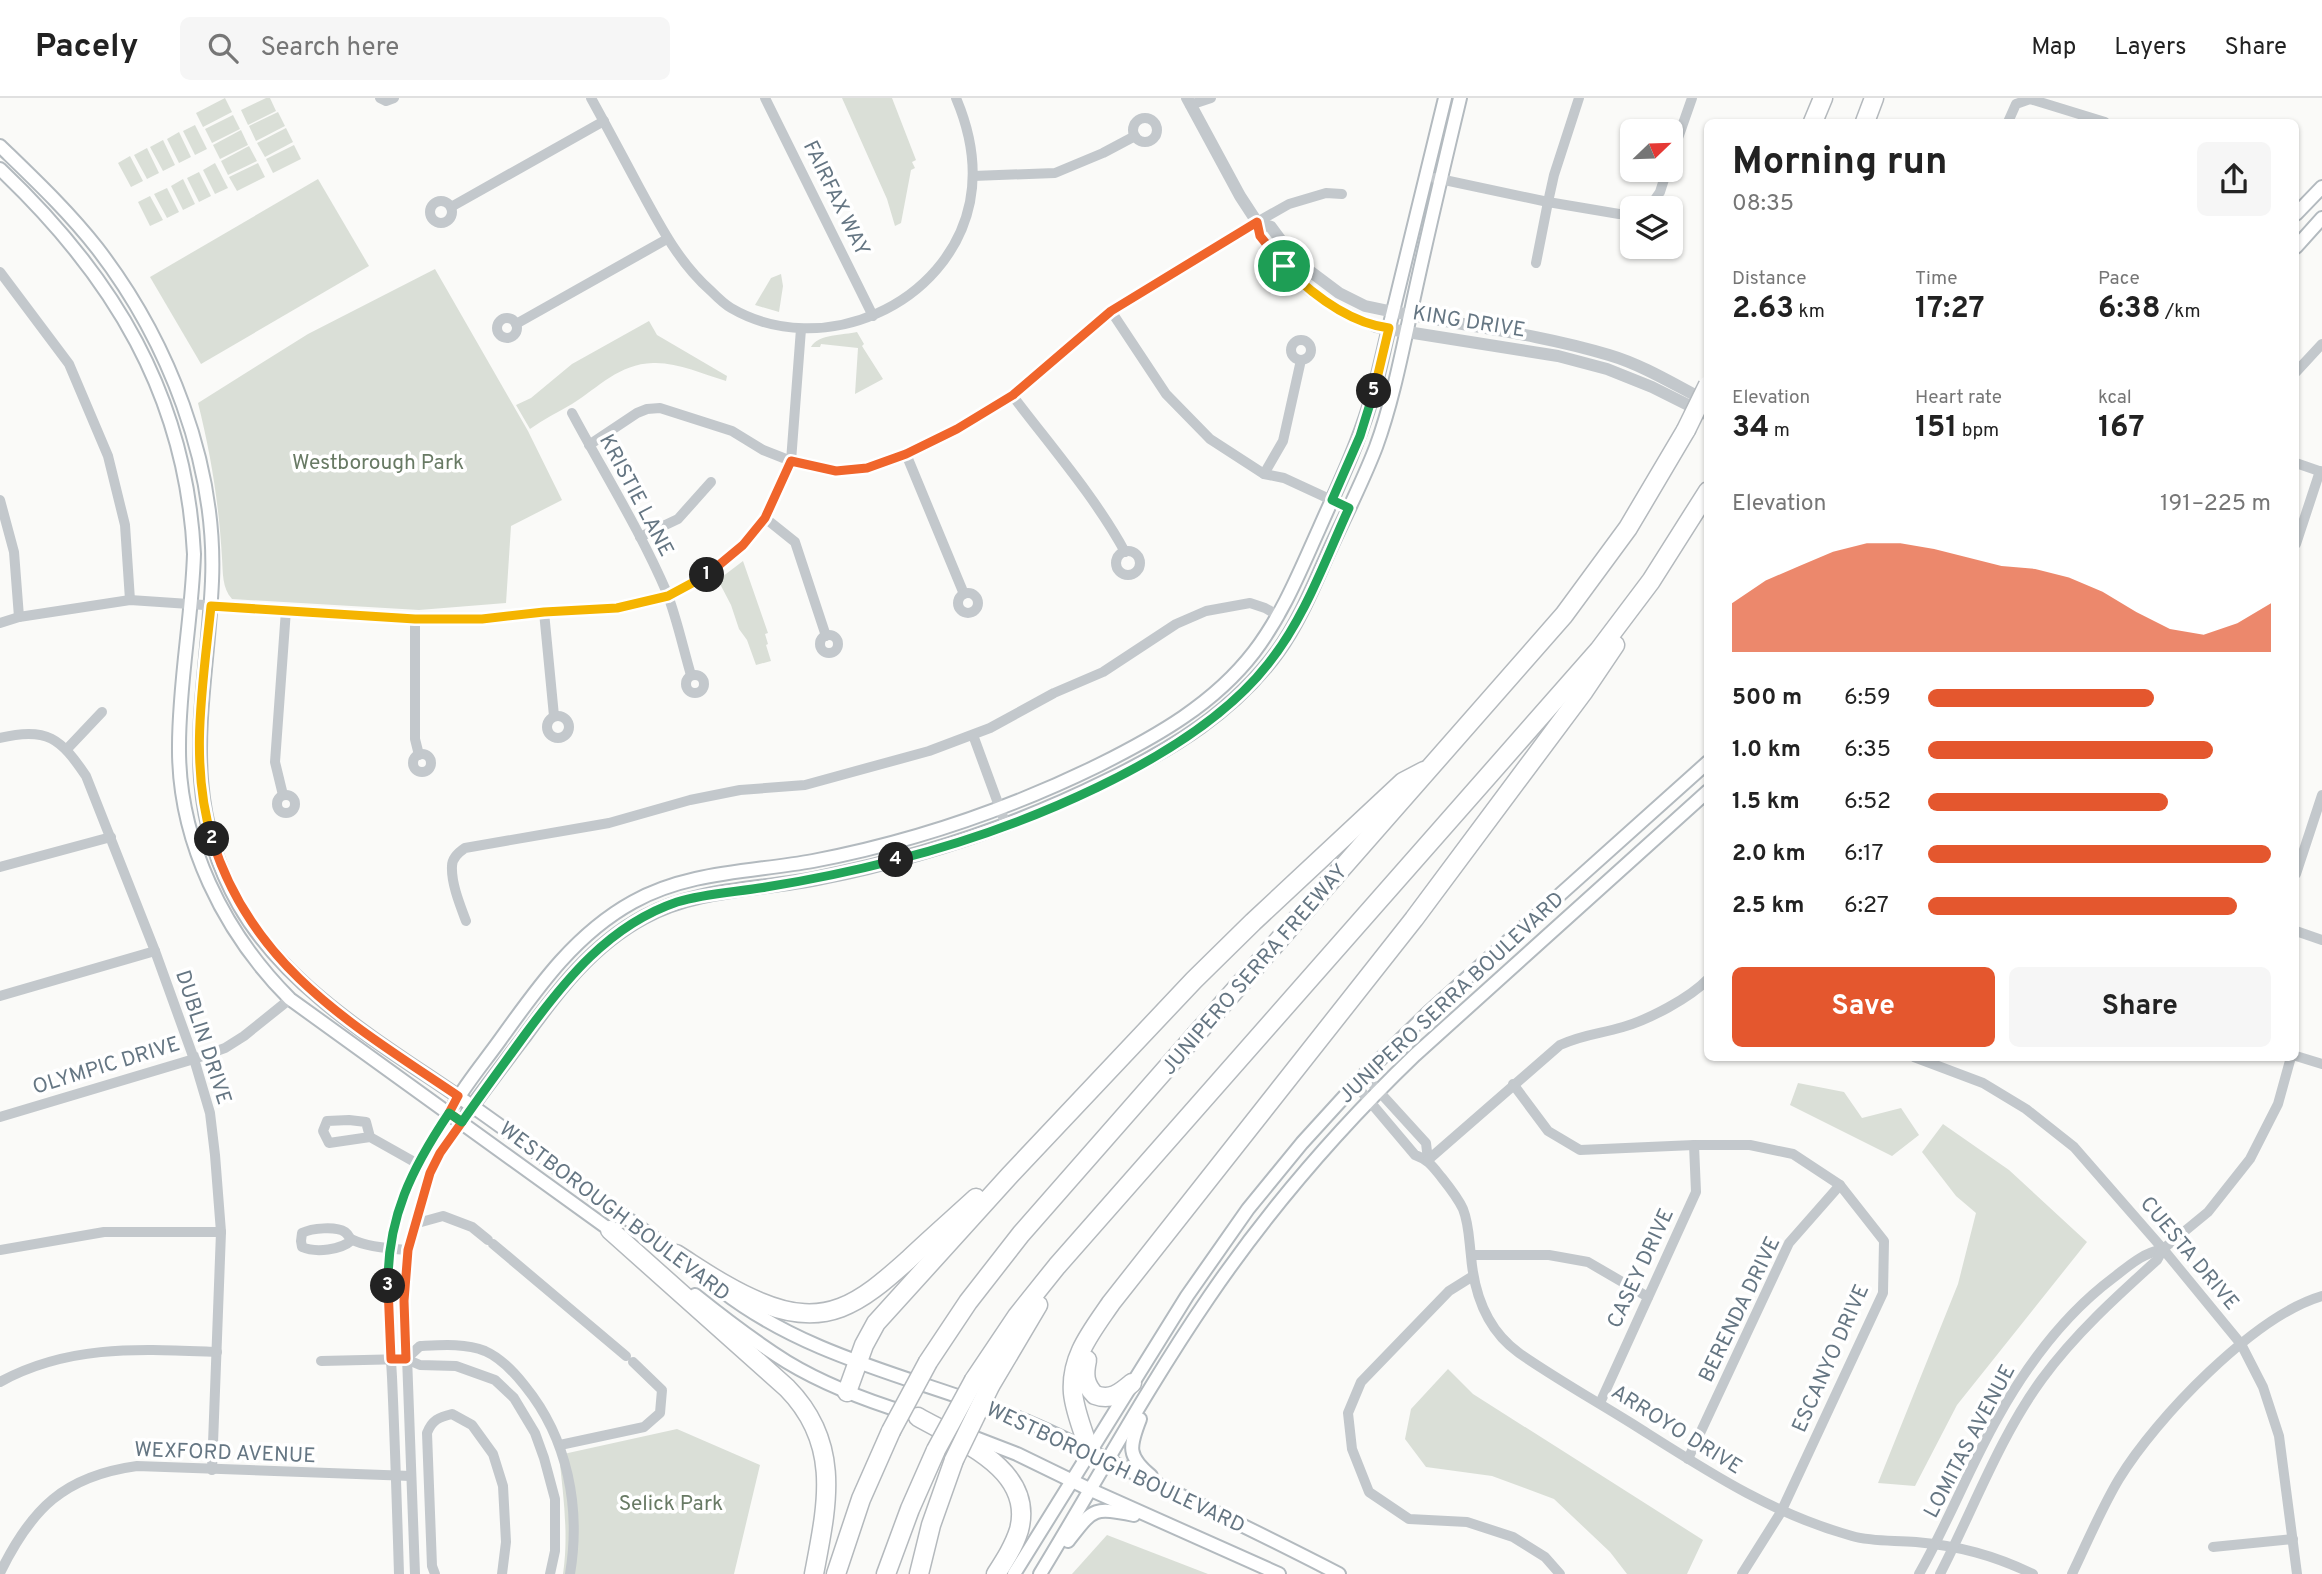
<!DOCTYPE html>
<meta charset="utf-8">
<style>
:root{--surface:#fff;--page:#f6f6f6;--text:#222;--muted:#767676;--line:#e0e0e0;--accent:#e4572e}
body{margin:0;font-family:Overpass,sans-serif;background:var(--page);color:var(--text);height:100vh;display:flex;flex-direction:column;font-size:26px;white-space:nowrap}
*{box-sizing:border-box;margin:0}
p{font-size:23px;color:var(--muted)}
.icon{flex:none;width:38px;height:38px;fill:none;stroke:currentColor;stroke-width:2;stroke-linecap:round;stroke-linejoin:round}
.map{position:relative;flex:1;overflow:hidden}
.details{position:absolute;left:1704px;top:21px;width:595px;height:942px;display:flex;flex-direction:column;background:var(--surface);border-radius:10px;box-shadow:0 2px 5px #0004}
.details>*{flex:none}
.needle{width:46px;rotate:67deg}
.controls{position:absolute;left:1620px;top:21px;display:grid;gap:14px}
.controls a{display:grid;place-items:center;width:63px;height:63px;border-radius:10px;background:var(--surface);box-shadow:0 2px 5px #0004;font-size:35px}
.pin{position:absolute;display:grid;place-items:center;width:60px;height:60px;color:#fff;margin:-30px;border:4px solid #fff;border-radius:50%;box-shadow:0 2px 7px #0007}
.km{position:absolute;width:35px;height:35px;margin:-18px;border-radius:50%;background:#222;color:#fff;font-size:19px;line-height:35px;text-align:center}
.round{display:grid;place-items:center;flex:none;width:74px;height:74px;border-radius:10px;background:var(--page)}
.overview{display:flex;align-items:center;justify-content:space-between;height:119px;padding:0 28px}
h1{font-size:38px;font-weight:700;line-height:52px}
.figures{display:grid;grid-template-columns:repeat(3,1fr);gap:10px;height:119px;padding:7px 28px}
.figures div{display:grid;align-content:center}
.figures b{font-size:30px;font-weight:700}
.figures small{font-size:19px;font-weight:400}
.figures p{font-size:19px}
.chart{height:196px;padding:14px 28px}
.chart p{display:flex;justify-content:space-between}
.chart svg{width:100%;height:126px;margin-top:7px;fill:var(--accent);opacity:.7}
.primary-button{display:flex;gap:14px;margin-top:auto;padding:14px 28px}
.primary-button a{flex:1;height:80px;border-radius:10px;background:var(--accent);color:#fff;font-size:28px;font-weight:700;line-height:80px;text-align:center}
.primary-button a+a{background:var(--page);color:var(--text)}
ul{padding:0 28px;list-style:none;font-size:23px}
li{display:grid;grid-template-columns:112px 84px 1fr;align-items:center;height:52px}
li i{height:18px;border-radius:9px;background:var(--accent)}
header{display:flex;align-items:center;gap:42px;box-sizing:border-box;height:98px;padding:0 35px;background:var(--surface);border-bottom:2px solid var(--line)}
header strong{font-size:33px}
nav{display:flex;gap:38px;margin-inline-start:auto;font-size:24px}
.search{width:490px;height:63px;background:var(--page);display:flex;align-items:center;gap:18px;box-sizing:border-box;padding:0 24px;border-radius:10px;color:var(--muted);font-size:26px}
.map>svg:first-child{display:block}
.green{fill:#dadfd7}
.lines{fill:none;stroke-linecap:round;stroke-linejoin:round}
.secondary-casing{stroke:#b3babf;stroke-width:16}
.motorway-casing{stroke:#b4b9bd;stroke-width:21}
.minor{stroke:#c3c8cc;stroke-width:10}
.tertiary{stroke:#c3c8cc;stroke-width:12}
.secondary{stroke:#fff;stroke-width:12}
.motorway{stroke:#fff;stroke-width:18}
.motorway-bridge-casing{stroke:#b4b9bd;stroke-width:21;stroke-linecap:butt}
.motorway-bridge{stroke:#fff;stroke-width:18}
.split-1-casing{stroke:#fff;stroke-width:14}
.split-2-casing{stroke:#fff;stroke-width:14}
.split-3-casing{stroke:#fff;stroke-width:14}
.split-4-casing{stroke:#fff;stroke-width:14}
.split-5-casing{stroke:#fff;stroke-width:14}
.split-6-casing{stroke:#fff;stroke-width:14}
.split-1{stroke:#f0652b;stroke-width:9}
.split-2{stroke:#f5b400;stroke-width:9}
.split-3{stroke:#f0652b;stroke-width:9}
.split-4{stroke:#22a559;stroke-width:9}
.split-5{stroke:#22a559;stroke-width:9}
.split-6{stroke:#f5b400;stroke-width:9}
.labels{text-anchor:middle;stroke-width:7;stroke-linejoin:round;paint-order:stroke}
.street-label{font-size:21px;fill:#657683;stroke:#fff}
.park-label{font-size:21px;fill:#687a64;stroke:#fff}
</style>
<header>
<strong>Pacely</strong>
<div class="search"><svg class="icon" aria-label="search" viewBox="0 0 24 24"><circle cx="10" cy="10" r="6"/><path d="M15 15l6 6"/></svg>Search here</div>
<nav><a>Map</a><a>Layers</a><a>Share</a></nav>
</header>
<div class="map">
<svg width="2322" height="1476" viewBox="0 0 2322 1476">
<rect width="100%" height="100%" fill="#fafaf8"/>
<g class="green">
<polygon points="225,0 232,14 203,29 196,15"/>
<polygon points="266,0 270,0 276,13 248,27 241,12"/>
<polygon points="842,0 892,0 916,62 912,64 915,70 911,72 901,125 895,128 887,101"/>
<polygon points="278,14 285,28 256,43 249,28"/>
<polygon points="233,17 240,31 212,45 205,31"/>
<polygon points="195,27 207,51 195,57 183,33"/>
<polygon points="286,30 293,44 265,59 257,45"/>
<polygon points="241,32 248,47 220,61 213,47"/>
<polygon points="179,34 191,59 179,65 167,41"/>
<polygon points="163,42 175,67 163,73 150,49"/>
<polygon points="294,47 301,61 273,75 266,61"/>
<polygon points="249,48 257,63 228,77 221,63"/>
<polygon points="147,50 159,75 147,81 134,57"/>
<polygon points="130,58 143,83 131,89 118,65"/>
<polygon points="215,65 228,90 215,96 203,72"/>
<polygon points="258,65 265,79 237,93 229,79"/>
<polygon points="199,74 211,98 199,104 187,80"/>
<polygon points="183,81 195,106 183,112 171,88"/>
<polygon points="318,81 369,168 201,266 150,179"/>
<polygon points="167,90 179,114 167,120 154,96"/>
<polygon points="150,98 163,122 150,128 138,104"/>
<path d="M435,171l93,162 34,69 -51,26 -5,77 -87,7 -187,-11c-10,-11 -9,-26 -10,-41 -3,-54 -11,-103 -24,-155l110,-69z"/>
<polygon points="781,176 783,188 779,214 755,207 771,180"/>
<path d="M649,223l8,14 70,41 -1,5c-23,-7 -49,-19 -73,-18 -34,1 -54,24 -81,41 -14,8 -28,15 -42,25l-14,-24 15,-7 41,-34z"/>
<path d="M857,234l7,12 -2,2 21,33 -28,15 3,-46 -37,-4 -1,3h-9c7,-13 33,-12 46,-15z"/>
<polygon points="743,463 768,535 765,536 768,546 766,547 771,563 756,567 747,542 739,531 731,507 718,482"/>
<polygon points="1798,985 1844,994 1862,1020 1901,1010 1919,1037 1892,1058 1790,1007"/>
<polygon points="1943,1026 2009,1072 2087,1144 1957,1307 1915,1388 1878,1385 1958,1186 1976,1115 1956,1098 1922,1054"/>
<polygon points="1448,1271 1473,1296 1703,1442 1687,1476 1627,1476 1610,1454 1554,1401 1492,1378 1426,1369 1405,1341 1411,1311"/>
<path d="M677,1331l83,36 -26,109h-171c6,-40 0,-80 -4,-119z"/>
<polygon points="1107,1437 1208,1476 1072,1476"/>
</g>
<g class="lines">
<defs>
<g id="secondary">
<path d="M0,48c34,33 68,65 97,102 71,92 120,216 115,333 -5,118 -36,213 27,324 50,88 152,144 233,201 36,25 72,52 108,79 34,24 69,48 102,75"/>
<path d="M0,71c113,107 186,226 194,385 -2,64 -15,128 -15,192 -1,95 45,187 111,253l327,236"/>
<polyline points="2296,116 2322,89"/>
<polyline points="2296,149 2322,120"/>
<path d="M455,1005c13,-22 30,-42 45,-63 38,-53 75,-106 133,-138 55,-31 120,-30 180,-41 100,-19 196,-52 286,-96 58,-29 115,-61 155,-113 29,-38 46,-81 65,-123 18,-41 37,-80 50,-122 8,-25 13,-50 19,-75 19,-78 38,-156 57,-234"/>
<path d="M468,1014c18,-25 37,-50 56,-75 34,-47 68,-92 120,-120 53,-29 116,-27 174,-39 100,-20 197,-52 288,-97 66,-32 128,-69 172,-130 23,-32 37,-69 53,-104 15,-33 32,-66 45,-100 16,-44 25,-90 35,-136 15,-71 32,-142 49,-213"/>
<path d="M721,1192c87,68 197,88 297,128 40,16 78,36 116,55 69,33 137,66 205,101"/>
<path d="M695,1197c30,24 60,47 92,67 38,23 78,38 120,51"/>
<path d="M1140,1321c-11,28 -13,37 11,57"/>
<polyline points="960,1334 1017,1356 1091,1392 1279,1476"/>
<path d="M1068,1443c26,-33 24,-34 66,-26"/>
<polyline points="1014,1476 1187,1198 1248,1111 1302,1045 1364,977 1429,914 1708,664"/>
<path d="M1040,1476c56,-92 108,-188 169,-277 60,-88 129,-168 206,-242l293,-264"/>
</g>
<g id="motorway">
<polyline points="1813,24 1823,0"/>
<polyline points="1865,24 1874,0"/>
<path d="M610,1132l177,158c55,56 40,117 27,186"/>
<path d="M676,1156c27,17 54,36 84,48 66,28 100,1 148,-42 22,-21 45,-41 68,-62"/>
<path d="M1087,1262c-3,14 -3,24 8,35 16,6 25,-2 37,-12"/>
<polyline points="928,1264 968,1204 1021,1136 1564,517 1628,430 1686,332"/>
<polyline points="974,1282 1017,1218 1057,1168 1599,552 1651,483 1708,393"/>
<polyline points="990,1288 1038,1207"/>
<polyline points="847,1294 864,1247 876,1225 1010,1077 1194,882 1253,824 1403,684 1424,673"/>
<path d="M918,1319c42,24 117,52 101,113 -5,16 -14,30 -23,44"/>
<path d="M1090,1354c-6,-19 -15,-39 -17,-59 -3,-36 19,-62 38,-90l303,-384 170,-228 31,-46"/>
<polyline points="836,1476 861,1401 891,1333"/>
<polyline points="886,1476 910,1411 936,1352"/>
<polyline points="919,1476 931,1427 954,1362"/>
</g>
</defs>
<use href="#secondary" class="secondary-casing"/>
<use href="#motorway" class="motorway-casing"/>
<g class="minor">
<polyline points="380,0 386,3 394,0"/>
<path d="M591,0c16,29 32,59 48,89 21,38 39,75 72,104 6,6 13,13 20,17 91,53 218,-3 239,-106 7,-36 0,-71 -14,-104"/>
<polyline points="765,0 873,218"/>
<polyline points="1579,0 1554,77 1548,104 1619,116 1633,116"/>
<polyline points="1190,7 1211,0"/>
<circle cx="1145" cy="32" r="12"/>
<polyline points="2008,24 2016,6 2030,1 2105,24"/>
<polyline points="1671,60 1692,0"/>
<polyline points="973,78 1055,75 1103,55 1135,38"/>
<polyline points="1435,80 1548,104 1536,165"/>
<circle cx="441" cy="114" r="11"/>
<polyline points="451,109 604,23"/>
<polyline points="1649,110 1660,94 1667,72"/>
<polyline points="0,174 69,266 108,358 125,427 130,502"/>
<polyline points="1111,213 1166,296 1210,341 1264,376 1284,380 1349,410"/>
<circle cx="507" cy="230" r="10"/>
<polyline points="516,226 667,141"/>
<circle cx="1301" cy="252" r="10"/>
<polyline points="2296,274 2322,246"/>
<path d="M1012,297c37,49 84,103 113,157"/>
<path d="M572,315c32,60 68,117 95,180 10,26 16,55 24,82"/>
<polyline points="589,347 637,315 647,311 660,310 732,333 763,352 791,363 836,373 867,370 906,356 956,331 1012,297 1111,213 1257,124 1289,106 1326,95 1342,96"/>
<polyline points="906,356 964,496"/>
<polyline points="2296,365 2322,374"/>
<polyline points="1264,376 1283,343 1301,262"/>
<polyline points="0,402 14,454 19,519"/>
<polyline points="765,420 795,444 826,538"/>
<polyline points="640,439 678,421 711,384"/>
<polyline points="2296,446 2320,373"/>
<circle cx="1128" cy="465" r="12"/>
<circle cx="968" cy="505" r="10"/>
<polyline points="544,514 554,618"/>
<polyline points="415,521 415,641 419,657"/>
<polyline points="0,525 19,519 130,502 415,521 482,521 544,514 617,511 668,498 708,476 724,464 743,447 765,420 791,363 801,231"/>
<circle cx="829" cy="546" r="9"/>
<circle cx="695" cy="586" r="9"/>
<circle cx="558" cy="629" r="11"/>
<polyline points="973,637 1006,727"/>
<path d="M0,640c47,-12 61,1 86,38l69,175 39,108 16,54 5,42 6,77 -9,238"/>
<polyline points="67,651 102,614"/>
<circle cx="422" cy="665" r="9"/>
<circle cx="286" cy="706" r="9"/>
<polyline points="283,697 275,664 286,512"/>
<polyline points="0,769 111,739"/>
<polyline points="2296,776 2322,697"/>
<path d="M466,823c-6,-16 -15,-38 -14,-55 0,-8 7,-14 13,-18l144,-25 81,-23 50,-10 65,-5 124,-34 61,-23 64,-35 49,-21 73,-48 30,-13 44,-8 15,5 14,8"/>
<polyline points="2296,833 2322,842"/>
<polyline points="0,898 155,853"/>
<polyline points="2296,958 2322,966"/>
<polyline points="1914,959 1983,985 2026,1011 2074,1049 2163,1151 2241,1246 2263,1289 2279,1338 2297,1476"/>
<polyline points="1364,977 1426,1045 1428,1062"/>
<path d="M1355,986l60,71c14,5 18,12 27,23 8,10 16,20 21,31 6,15 6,31 8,47 3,37 16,74 48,97 36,25 75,47 112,70 73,46 138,90 221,113 21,6 42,4 64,6 43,4 77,13 117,32"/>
<polyline points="1513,986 1548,1033 1580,1052 1694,1047 1750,1047 1793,1056 1840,1087 1884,1143 1883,1195 1781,1414 1742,1476"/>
<polyline points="0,1019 194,961 225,950 244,938 290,901"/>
<polyline points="370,1039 329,1045 323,1033 327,1023 349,1022 366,1024 370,1039 418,1066"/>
<path d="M1428,1062l132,-115c24,-11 40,-11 63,-18 25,-7 67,-29 85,-48"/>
<polyline points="414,1126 443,1118 472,1129 488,1142"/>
<path d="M352,1142c-11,10 -36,13 -50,7l-1,-6 1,-8c10,-5 34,-7 43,-1 5,4 3,6 8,8 13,7 40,9 55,10"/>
<polyline points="493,1146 626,1258"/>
<polyline points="0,1152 104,1134 221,1134"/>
<polyline points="1471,1157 1549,1157 1588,1164 1648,1199"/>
<polyline points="1473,1178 1449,1193 1361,1284 1348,1315 1352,1351 1369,1394 1409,1421 1467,1424 1513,1439 1545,1459 1560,1476"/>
<path d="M406,1261l14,-13c21,-1 45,-3 65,5 16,7 29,21 40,35 43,53 56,122 45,188"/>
<polyline points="321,1263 406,1261 420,1267 456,1268 495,1282 514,1300 535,1335 544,1360 555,1401 555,1453 550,1476"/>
<path d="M0,1284c69,-38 141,-33 217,-30"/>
<polyline points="1600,1305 1696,1094 1694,1047"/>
<polyline points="560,1347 644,1329 660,1315 662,1292 633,1264"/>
<polyline points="1688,1361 1789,1145 1840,1087"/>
<polyline points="2213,1449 2293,1441"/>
<path d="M0,1475c31,-64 64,-97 137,-107l274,10"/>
<path d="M399,1476c-2,-66 -4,-132 -7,-197 -3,-52 -9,-104 2,-155 10,-39 32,-76 55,-109"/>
<polyline points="415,1476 404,1177 414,1126 430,1075 440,1055 462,1024"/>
<path d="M435,1476l-3,-8 -5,-133c5,-13 12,-16 25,-19l20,11 21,29 10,32 3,56 -4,32"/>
<path d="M1919,1476c29,-51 50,-106 79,-157 29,-52 67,-103 115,-139 17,-13 28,-24 50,-29"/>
<path d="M1940,1476c33,-64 59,-136 102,-195 33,-45 74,-82 115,-119l6,-11 45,-37 42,-53 28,-55 13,-47"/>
<path d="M2072,1476c15,-31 29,-65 47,-95 37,-61 135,-163 203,-183"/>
</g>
<g class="tertiary">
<polyline points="1187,0 1240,98 1257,124 1260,138 1284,168 1310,193 1339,212 1376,229 1558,258 1607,271 1652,289 1708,317"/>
<path d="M1257,124l14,5 17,23 19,19 32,24 26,13c81,18 165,25 244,49 34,10 66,30 97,46"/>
</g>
<use href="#secondary" class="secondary"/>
<use href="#motorway" class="motorway"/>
<defs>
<g id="motorway-bridge">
<polyline points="1686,332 1708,287"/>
<polyline points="891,1333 928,1264"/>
<polyline points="936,1352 974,1282"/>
<polyline points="954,1362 990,1288"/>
</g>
</defs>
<use href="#motorway-bridge" class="motorway-bridge-casing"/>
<use href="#motorway-bridge" class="motorway-bridge"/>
</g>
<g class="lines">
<defs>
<polyline id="split-1" points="707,477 743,447 765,420 791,363 836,373 867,370 906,356 957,331 1013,297 1111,213 1257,124 1260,138 1284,168"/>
<path id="split-2" d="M212,741c-23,-76 -9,-155 -1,-233l204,13h67l62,-7 73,-4 51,-12 39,-21"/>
<path id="split-3" d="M212,741c40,129 141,186 246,257l-9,17 13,9 -22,31 -10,20 -22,77 -4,51 2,58h-15l-3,-73"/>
<path id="split-4" d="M388,1188c-1,-68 24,-118 61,-173l13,9c20,-29 41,-57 62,-86 41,-56 85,-111 153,-134 29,-9 60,-10 89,-15 44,-7 87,-16 130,-27"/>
<path id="split-5" d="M896,762c118,-30 296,-99 372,-196 37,-46 57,-104 81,-156l-17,-8 28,-64 14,-45"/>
<path id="split-6" d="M1284,168c28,28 64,57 105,62l-15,63"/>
</defs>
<use href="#split-1" class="split-1-casing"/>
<use href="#split-2" class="split-2-casing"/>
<use href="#split-3" class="split-3-casing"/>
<use href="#split-4" class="split-4-casing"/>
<use href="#split-5" class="split-5-casing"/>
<use href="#split-6" class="split-6-casing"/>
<use href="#split-1" class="split-1"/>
<use href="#split-2" class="split-2"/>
<use href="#split-3" class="split-3"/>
<use href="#split-4" class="split-4"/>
<use href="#split-5" class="split-5"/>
<use href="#split-6" class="split-6"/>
</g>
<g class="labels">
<g class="street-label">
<text transform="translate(837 100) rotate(64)" y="7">FAIRFAX WAY</text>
<text transform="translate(1469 223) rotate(9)" y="7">KING DRIVE</text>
<text transform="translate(637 397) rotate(62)" y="7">KRISTIE LANE</text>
<text transform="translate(1254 871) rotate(-49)" y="7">JUNIPERO SERRA FREEWAY</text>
<text transform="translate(1451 899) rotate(-43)" y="7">JUNIPERO SERRA BOULEVARD</text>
<text transform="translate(204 939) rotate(72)" y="7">DUBLIN DRIVE</text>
<text transform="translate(106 967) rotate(-17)" y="7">OLYMPIC DRIVE</text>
<text transform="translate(615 1113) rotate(37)" y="7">WESTBOROUGH BOULEVARD</text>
<text transform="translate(2190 1155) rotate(50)" y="7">CUESTA DRIVE</text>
<text transform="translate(1640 1170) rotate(-65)" y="7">CASEY DRIVE</text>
<text transform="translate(1739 1211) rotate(-64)" y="7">BERENDA DRIVE</text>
<text transform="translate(1830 1260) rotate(-66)" y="7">ESCANYO DRIVE</text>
<text transform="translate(1677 1331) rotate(32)" y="7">ARROYO DRIVE</text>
<text transform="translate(1969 1343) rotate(-62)" y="7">LOMITAS AVENUE</text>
<text transform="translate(225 1354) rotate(2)" y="7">WEXFORD AVENUE</text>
<text transform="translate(1116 1369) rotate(25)" y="7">WESTBOROUGH BOULEVARD</text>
</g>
<g class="park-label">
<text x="378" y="371">Westborough Park</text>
<text x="671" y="1412">Selick Park</text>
</g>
</g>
</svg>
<div class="controls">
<a><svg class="needle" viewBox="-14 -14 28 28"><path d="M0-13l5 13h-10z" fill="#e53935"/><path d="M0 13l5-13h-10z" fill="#767676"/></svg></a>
<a><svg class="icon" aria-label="layers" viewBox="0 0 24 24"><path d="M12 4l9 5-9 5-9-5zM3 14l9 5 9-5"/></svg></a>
</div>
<div class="pin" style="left:1284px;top:168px;background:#1e9e55"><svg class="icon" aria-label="arrive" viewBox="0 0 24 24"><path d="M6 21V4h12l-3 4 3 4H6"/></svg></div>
<b class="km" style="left:707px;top:477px">1</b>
<b class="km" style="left:212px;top:741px">2</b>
<b class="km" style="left:388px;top:1188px">3</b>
<b class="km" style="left:896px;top:762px">4</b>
<b class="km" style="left:1374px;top:293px">5</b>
<section class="details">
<div class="overview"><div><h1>Morning run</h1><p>08:35</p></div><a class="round"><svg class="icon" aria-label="share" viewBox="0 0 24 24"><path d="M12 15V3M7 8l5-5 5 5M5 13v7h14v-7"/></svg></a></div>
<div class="figures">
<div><p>Distance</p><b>2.63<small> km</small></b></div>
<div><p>Time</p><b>17:27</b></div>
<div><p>Pace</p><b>6:38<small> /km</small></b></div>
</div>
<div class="figures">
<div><p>Elevation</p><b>34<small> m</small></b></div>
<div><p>Heart rate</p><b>151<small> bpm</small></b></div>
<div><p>kcal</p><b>167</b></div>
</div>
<div class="chart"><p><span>Elevation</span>191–225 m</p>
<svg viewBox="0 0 160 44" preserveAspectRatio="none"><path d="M0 44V27L10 19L20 14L30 9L40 6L50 6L60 8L70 11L80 14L90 15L100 18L110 23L120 30L130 36L140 38L150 34L160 27V44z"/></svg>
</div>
<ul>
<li><b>500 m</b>6:59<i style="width:66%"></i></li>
<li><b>1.0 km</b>6:35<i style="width:83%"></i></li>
<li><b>1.5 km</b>6:52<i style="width:70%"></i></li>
<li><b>2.0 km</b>6:17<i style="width:100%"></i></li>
<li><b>2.5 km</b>6:27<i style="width:90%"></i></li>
</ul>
<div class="primary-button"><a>Save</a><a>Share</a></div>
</section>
</div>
